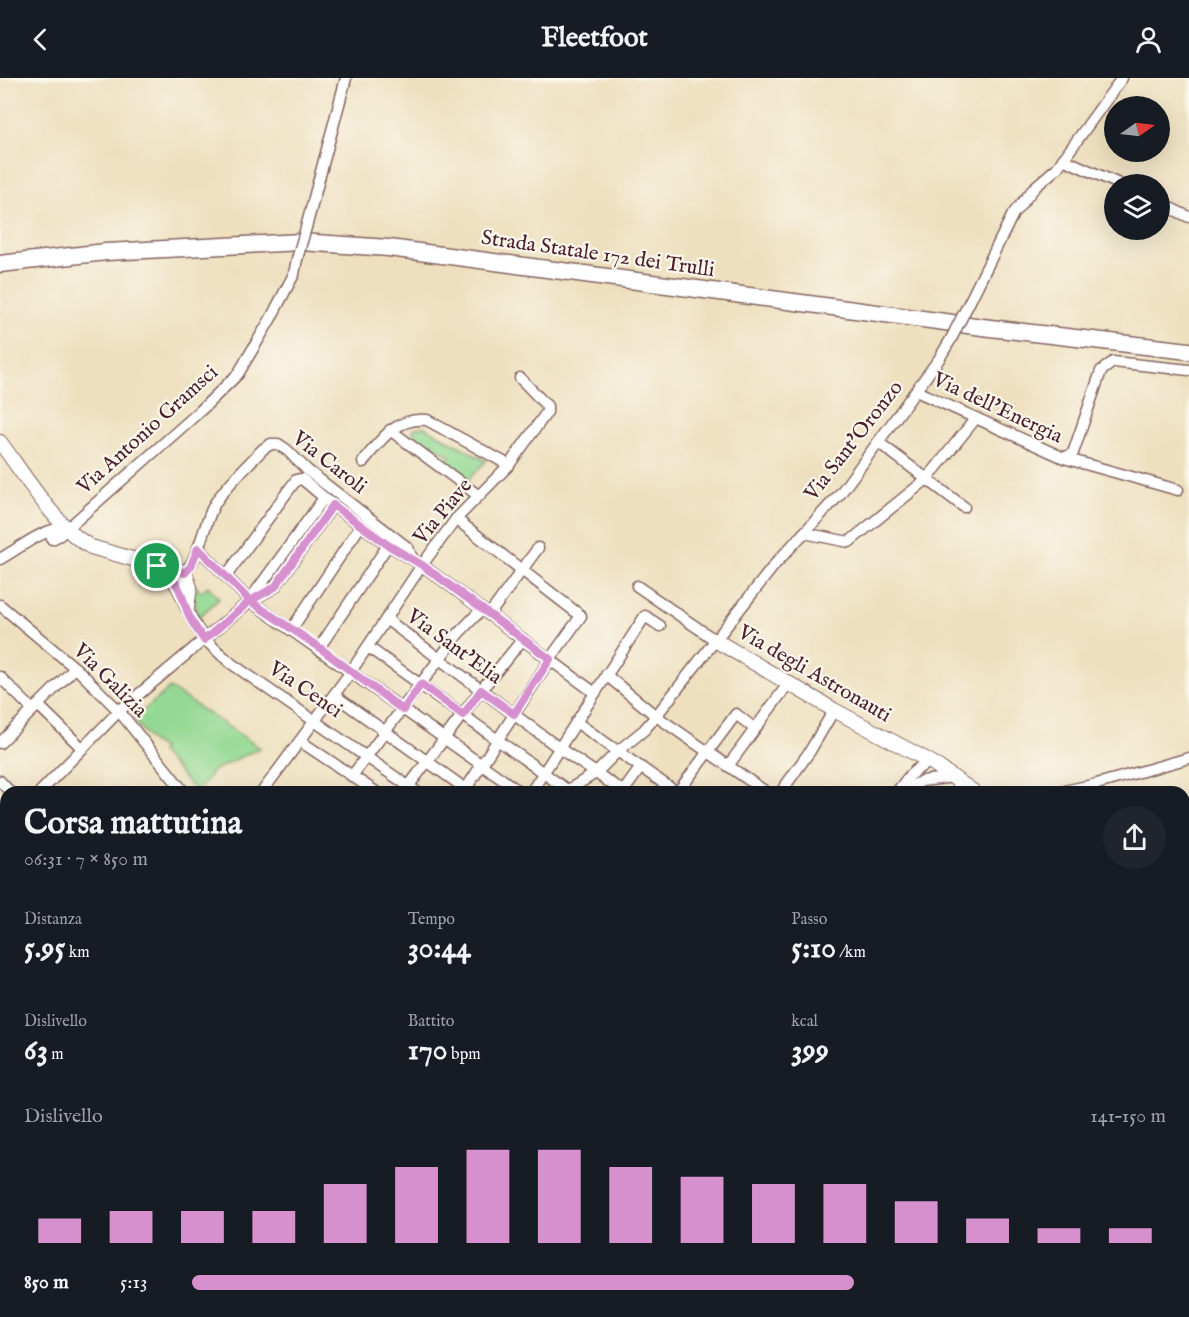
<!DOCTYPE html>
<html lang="it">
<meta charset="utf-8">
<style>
:root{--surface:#171b24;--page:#20242c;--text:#f1f3f6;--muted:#9ea1a6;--accent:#d690ce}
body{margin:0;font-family:"IM FELL English",serif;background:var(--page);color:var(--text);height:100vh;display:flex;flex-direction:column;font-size:22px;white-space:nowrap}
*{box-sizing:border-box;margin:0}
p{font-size:20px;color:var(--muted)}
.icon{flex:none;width:33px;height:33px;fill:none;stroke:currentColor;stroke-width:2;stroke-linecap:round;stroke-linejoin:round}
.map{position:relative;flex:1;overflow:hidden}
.details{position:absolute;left:0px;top:708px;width:1190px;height:531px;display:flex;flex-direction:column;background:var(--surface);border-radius:18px 18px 0 0;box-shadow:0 6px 24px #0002}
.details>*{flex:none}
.needle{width:39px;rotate:76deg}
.buttons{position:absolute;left:1104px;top:18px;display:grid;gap:12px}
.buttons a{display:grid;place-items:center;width:66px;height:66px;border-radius:50%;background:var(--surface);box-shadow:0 6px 24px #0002;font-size:30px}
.pin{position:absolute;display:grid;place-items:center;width:51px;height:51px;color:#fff;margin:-26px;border:3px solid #fff;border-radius:50%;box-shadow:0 2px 6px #0007}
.round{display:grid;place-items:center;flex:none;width:63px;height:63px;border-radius:32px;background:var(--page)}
.summary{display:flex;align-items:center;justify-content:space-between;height:102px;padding:0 24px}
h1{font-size:33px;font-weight:700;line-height:45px}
.figures{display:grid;grid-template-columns:repeat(3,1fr);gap:9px;height:102px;padding:6px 24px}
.figures div{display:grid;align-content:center}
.figures b{font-size:30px;font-weight:700}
.figures small{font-size:16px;font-weight:400}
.figures p{font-size:16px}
.chart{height:168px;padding:12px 24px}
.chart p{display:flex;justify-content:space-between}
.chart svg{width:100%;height:108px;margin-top:6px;stroke:var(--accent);stroke-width:6}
ul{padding:0 24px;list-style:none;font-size:20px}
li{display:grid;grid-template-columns:96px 72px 1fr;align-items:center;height:45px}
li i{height:15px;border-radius:8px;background:var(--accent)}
header{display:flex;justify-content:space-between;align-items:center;height:78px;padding:0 24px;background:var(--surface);font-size:27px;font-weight:700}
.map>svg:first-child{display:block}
.green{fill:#94d993;stroke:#6f7c5f;stroke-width:1.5}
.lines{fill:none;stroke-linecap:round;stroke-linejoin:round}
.minor-casing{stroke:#83635f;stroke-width:13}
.tertiary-casing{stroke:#83635f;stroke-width:16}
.primary-casing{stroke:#83635f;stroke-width:19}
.minor{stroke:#fff;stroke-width:10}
.tertiary{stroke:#fff;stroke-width:14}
.primary{stroke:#fff;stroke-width:16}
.minor-bridge-casing{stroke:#83635f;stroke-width:13;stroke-linecap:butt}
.minor-bridge{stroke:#fff;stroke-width:10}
.route-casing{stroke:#fff;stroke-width:12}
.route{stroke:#d690ce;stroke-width:8}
.labels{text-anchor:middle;stroke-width:4.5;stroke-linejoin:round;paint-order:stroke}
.street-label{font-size:21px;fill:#4a1f2b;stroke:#fbf7ec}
</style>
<header><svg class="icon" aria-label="back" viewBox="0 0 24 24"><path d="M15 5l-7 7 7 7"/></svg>Fleetfoot<svg class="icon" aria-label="person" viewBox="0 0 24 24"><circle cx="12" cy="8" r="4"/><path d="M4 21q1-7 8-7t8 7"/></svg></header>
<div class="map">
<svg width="1189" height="1239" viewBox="0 0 1189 1239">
<rect width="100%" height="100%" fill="#fbf7ec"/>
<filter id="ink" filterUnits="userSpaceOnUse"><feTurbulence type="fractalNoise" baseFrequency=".0167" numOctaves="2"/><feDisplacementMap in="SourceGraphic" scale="12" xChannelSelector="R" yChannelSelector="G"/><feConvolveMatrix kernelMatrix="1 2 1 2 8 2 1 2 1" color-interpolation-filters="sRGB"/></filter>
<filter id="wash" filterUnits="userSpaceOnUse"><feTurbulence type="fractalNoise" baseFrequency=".008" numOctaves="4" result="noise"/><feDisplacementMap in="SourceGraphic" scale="24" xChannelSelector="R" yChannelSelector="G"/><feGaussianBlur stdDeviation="1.35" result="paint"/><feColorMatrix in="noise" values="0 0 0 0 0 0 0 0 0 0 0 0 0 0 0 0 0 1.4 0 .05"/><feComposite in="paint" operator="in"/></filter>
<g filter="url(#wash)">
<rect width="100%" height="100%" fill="#eee0bf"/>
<g class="green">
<polygon points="423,348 486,383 468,402 446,386 450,378 431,366 429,368 414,358 413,351"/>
<polygon points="195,507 201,514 208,508 219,521 198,540 194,519"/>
<polygon points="170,610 260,670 214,692 198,713 191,708 160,674 162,671 152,664 133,641"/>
<polygon points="1189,1069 1189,1149 1184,1140 1184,1072"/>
</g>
</g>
<g filter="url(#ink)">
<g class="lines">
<defs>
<g id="minor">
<polyline points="1063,81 1119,106"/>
<polyline points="1160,125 1189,139"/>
<polyline points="307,146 346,0"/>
<polyline points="970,223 1013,136 1035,109 1057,90 1122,0"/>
<polyline points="916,313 1064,380 1178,412"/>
<polyline points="390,352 479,418"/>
<polyline points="878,364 964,429"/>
<polyline points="1064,380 1073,375 1101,293 1113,284 1189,292"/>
<path d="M363,384c17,-22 33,-45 64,-42l82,45"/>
<polyline points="456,441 581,538 550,581 464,714"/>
<polyline points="804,455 849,464 927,401 976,340"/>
<polyline points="52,461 60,457 199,334 238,296 270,242 294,196 297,181"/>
<polyline points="198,470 250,523 520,714"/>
<path d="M0,481c20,-11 43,-31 66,-31"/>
<path d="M185,495c15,-19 18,-46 29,-68 11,-19 34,-40 49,-56l8,-5h7l9,6 20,20 101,78 4,10"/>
<polyline points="226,498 296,402 302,401 333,427 388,467 422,487 595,615"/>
<polyline points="637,508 715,562"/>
<polyline points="252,519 324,420"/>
<polyline points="0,527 80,594 119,633 184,714"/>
<path d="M187,529c8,26 25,40 45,57l185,128"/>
<polyline points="489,537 538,470"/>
<polyline points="386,541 559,670 624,714"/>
<polyline points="291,552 361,447"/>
<polyline points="368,569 570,714"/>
<polyline points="319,570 388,467"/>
<polyline points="606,597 656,638 766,714"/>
<polyline points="0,599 33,632"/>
<polyline points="334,617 470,714"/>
<polyline points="38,627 82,670"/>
<polyline points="576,644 676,714"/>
<polyline points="755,651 788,606"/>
<polyline points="300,663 376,714"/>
<polyline points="0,665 75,590"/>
<polyline points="352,698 458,556 482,531"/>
<polyline points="0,703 10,714"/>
<polyline points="568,712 596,695 618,673 644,652 656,638 776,485 840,416 939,281 951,261"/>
<polyline points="405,713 481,612 523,561"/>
<polyline points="40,714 119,633 250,523 275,509 333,427"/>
<polyline points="262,714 350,595 422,487 456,441 509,387 547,334 547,328 520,300"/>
<polyline points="531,714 645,538 660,548"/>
<polyline points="623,714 641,689"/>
<polyline points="678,714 736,636 755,651 728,688"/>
<polyline points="781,714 810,673 834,632"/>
<path d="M897,714c10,-14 17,-24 34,-30"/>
<polyline points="900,714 922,703 954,699"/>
<polyline points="1005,714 1018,714"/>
<polyline points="1059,714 1097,706 1189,680"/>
<polyline points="0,823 3,826 6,824"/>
<polyline points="1184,856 1189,861"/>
<polyline points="0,878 6,886"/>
<polyline points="0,932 6,940"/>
<polyline points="1184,941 1189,948"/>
<polyline points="0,955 6,951"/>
<polyline points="0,965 6,976"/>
<polyline points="0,1008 6,1003"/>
<polyline points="1184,1014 1189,1020"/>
<polyline points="0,1047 6,1042"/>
<polyline points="0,1058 6,1066"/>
<polyline points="0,1103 6,1111"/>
<polyline points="0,1226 6,1222"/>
<polyline points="119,1233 124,1239"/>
<polyline points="201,1233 208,1239"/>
<polyline points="318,1233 326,1239"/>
<polyline points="432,1233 438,1239"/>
<polyline points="473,1233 480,1239"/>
<polyline points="623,1233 627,1239"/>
<polyline points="899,1233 904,1239"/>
<polyline points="241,1239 246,1233"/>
<polyline points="272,1239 276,1233"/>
<polyline points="303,1239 308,1233"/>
<polyline points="334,1239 339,1233"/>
<polyline points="366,1239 371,1233"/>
<polyline points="387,1239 393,1233 399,1239"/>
<polyline points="512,1239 516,1233"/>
<polyline points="705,1239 712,1233"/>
<polyline points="797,1239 803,1233"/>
<polyline points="884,1239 889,1233"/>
<polyline points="951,1239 955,1233"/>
<polyline points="1016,1239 1022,1233"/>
<polyline points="1056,1239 1059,1233"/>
</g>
<g id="tertiary">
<path d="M0,364c23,31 57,87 91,105l66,19 14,1 14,6 5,14 -3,20"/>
<path d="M159,489c15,10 22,22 28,39"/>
<polyline points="715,562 834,632 931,684 974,714"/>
<polyline points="1184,785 1189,781"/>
<polyline points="0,1194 6,1201"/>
<polyline points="36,1233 41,1239"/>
<polyline points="554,1239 561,1233"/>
</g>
<polyline id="primary" points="0,186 106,174 301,164 389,170 990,250 1189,273"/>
</defs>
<use href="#minor" class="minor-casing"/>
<use href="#tertiary" class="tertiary-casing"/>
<use href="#primary" class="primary-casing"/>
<use href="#minor" class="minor"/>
<use href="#tertiary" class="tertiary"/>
<use href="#primary" class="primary"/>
<defs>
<g id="minor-bridge">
<polyline points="297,181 307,146"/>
<polyline points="951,261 970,223"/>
</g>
</defs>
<use href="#minor-bridge" class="minor-bridge-casing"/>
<use href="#minor-bridge" class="minor-bridge"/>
</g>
</g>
<g class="lines" filter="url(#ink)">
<defs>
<path id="route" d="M157,488c27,18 22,28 34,54 4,7 9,14 13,20l46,-39 25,-14 58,-82 55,40 34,20 128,94 -36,55 -33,-24 -18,25 -42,-31 -18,26 -83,-62 -70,-47 -52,-53 -7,18 -6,7 -14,-6 -14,-1"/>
</defs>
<use href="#route" class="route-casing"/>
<use href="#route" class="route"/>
</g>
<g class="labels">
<g class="street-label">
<text transform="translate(598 175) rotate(8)" y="7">Strada Statale 172 dei Trulli</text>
<text transform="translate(998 329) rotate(25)" y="7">Via dell'Energia</text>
<text transform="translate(147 351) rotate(-42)" y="7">Via Antonio Gramsci</text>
<text transform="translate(853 362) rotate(-52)" y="7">Via Sant'Oronzo</text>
<text transform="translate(330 384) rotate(38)" y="7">Via Caroli</text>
<text transform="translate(442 433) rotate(-50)" y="7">Via Piave</text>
<text transform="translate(455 568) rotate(36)" y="7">Via Sant'Elia</text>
<text transform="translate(815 595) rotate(30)" y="7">Via degli Astronauti</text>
<text transform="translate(111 602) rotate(45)" y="7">Via Galizia</text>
<text transform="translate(306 611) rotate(34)" y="7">Via Cenci</text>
</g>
</g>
</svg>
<div class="buttons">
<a><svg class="needle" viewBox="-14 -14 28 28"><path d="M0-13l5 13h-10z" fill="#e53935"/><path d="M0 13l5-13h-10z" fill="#9ea1a6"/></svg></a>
<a><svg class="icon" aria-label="layers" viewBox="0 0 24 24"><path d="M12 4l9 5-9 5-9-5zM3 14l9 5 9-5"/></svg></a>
</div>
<div class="pin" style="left:157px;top:488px;background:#1e9e55"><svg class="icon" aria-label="arrive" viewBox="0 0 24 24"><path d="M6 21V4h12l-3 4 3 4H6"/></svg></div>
<section class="details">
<div class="summary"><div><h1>Corsa mattutina</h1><p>06:31 · 7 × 850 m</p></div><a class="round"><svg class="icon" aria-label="share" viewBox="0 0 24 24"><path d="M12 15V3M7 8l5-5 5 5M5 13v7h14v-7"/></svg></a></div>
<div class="figures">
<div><p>Distanza</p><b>5.95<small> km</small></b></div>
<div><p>Tempo</p><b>30:44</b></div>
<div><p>Passo</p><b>5:10<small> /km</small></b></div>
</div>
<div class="figures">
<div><p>Dislivello</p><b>63<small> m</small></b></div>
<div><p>Battito</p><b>170<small> bpm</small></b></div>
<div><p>kcal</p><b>399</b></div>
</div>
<div class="chart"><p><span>Dislivello</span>141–150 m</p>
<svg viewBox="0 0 160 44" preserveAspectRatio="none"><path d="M5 44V34M15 44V31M25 44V31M35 44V31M45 44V20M55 44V13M65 44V6M75 44V6M85 44V13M95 44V17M105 44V20M115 44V20M125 44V27M135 44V34M145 44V38M155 44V38"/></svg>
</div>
<ul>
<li><b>850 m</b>5:13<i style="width:68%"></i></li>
</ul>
</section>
</div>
